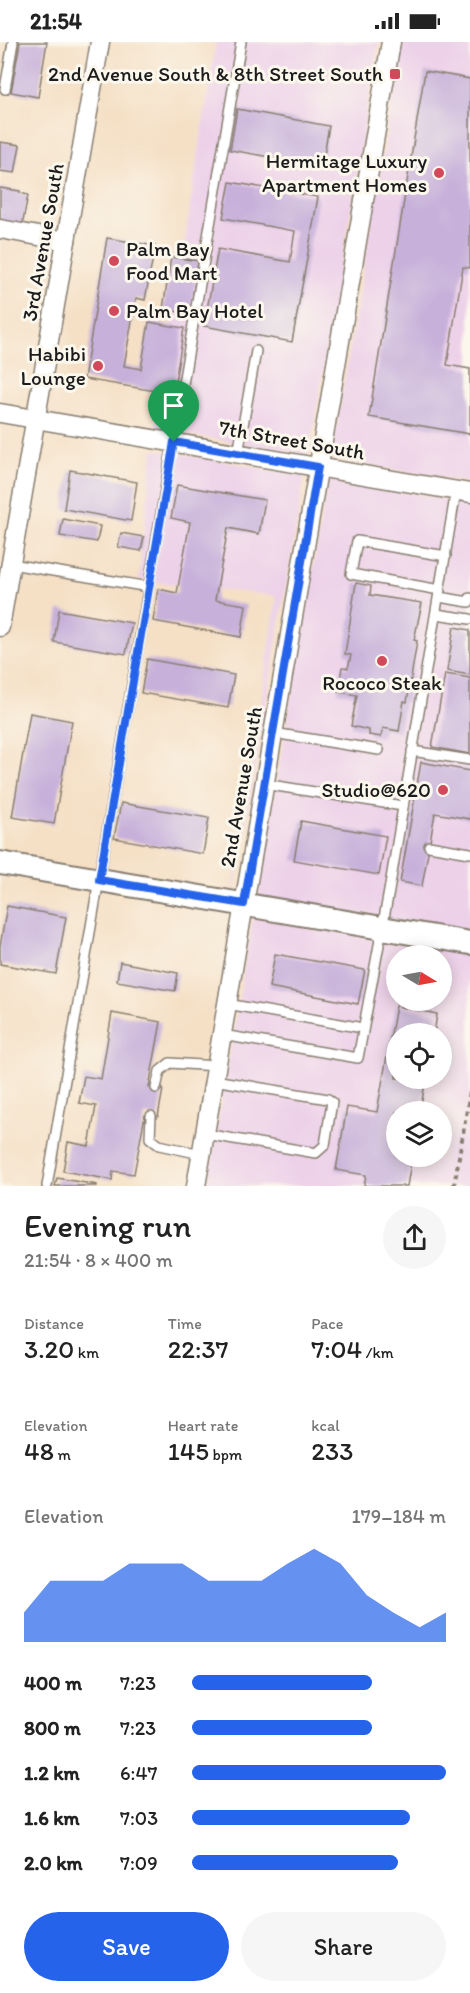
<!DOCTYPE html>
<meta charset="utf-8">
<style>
:root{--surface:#fff;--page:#f6f6f6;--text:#222;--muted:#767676;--accent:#2563eb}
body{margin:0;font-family:Itim,sans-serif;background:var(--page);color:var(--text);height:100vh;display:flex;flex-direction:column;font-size:22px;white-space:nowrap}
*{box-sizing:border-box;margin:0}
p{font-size:20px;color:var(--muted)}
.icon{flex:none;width:33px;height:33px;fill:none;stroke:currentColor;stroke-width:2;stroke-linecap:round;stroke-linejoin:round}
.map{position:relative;height:1144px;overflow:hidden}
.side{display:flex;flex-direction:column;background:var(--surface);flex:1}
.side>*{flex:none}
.needle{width:39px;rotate:100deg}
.fabs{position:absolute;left:386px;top:903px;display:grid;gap:12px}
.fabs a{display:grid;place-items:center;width:66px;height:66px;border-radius:50%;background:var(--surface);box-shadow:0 3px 15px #0003;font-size:30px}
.pin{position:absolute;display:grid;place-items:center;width:51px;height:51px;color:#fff;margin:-62px -26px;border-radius:50% 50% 50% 0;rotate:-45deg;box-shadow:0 0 6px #0007}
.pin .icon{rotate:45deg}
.round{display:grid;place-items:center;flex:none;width:63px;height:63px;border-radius:32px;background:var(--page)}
.headline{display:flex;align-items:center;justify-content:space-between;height:102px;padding:0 24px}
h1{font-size:33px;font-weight:600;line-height:45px}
.stats{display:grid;grid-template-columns:repeat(3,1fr);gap:9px;height:102px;padding:6px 24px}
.stats div{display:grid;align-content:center}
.stats b{font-size:26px;font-weight:600}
.stats small{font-size:16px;font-weight:400}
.stats p{font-size:16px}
.chart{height:168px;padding:12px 24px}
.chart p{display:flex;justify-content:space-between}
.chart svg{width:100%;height:108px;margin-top:6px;fill:var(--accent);opacity:.7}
.action{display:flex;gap:12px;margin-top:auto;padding:12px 24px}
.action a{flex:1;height:69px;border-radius:36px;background:var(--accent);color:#fff;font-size:24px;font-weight:600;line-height:69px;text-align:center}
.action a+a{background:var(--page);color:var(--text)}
ul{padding:0 24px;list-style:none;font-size:20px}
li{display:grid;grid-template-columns:96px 72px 1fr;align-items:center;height:45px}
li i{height:15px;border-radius:8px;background:var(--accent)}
.status{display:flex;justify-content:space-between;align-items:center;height:42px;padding:0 30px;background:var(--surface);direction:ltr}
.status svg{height:16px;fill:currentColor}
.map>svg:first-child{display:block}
.built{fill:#edd1e9;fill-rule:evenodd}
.building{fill:#c7b1da}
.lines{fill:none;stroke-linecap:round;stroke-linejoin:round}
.service-casing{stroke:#887e71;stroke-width:12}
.minor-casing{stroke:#887e71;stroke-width:21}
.tertiary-casing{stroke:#887e71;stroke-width:26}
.path{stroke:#887e71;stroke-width:4;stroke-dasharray:4.5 4.5;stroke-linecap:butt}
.service{stroke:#fff;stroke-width:9}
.minor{stroke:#fff;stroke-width:18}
.tertiary{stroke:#fff;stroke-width:22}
.route-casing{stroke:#fff;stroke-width:12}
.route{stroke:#2563eb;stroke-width:8}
.poi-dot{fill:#d1495b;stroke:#fbf7ec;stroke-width:2}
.labels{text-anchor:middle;stroke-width:6;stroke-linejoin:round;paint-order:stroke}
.poi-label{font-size:21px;fill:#1c1c1c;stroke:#fbf7ec;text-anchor:end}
.street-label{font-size:21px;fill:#1c1c1c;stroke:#fbf7ec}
</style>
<div class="status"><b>21:54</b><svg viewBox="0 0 49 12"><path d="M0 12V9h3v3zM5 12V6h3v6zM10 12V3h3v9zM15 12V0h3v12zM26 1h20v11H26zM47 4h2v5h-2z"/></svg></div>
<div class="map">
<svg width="470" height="1144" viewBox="0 0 470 1144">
<rect width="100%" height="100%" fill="#fbf7ec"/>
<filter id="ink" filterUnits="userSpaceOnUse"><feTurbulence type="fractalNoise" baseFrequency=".0167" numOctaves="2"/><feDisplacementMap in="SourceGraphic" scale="12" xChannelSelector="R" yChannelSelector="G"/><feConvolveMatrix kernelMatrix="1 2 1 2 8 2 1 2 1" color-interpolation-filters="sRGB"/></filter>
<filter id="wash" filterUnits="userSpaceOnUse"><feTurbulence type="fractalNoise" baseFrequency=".008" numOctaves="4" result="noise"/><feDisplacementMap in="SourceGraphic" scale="24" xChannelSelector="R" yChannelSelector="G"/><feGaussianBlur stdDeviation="1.35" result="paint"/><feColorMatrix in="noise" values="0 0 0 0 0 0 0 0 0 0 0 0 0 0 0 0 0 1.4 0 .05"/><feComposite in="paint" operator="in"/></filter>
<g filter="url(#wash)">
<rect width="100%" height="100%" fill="#f5e0c6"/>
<g class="built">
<polygon points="216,0 379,0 309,413 155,387"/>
<polygon points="402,0 437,0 470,6 470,441 331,417"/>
<polygon points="153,407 305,433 234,851 233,850 277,554 139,538"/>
<polygon points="328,437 470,461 470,891 257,855"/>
<path d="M253,874l217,37v233h-263zM396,914h45v44h-45zM396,992h45v44h-45zM396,1070h45v44h-45z"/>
</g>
<g id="blocks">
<g class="building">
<polygon points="20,0 47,0 38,55 11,50"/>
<polygon points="425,29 470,37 470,226 463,225 447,323 470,327 470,392 369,375"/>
<polygon points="237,67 329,84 322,124 230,108"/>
<polygon points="0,100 20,103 15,131 0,129"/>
<polygon points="230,140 318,155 292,300 204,284 218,207 290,220 295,189 223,176"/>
<polygon points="0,146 20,149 20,151 28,153 22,185 0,181"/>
<polygon points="107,196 155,204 145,258 136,256 124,324 141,327 149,280 184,286 173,352 84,337"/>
<polygon points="171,215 198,219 190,272 163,267"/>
<polygon points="70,428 137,440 131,479 64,467"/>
<polygon points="177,443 265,458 259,492 228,486 215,558 246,563 241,595 153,579 158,547 177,551 190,480 171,476"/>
<polygon points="63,477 100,484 97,500 60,494"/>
<polygon points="121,491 144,495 141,509 118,505"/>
<polygon points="356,541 371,544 370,553 422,561 414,598 417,599 407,660 404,659 399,689 383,686 381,695 369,693 369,688 351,684 357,653 338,650 342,625 348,626 351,613 345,612"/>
<polygon points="59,568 132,581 126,612 54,600"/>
<polygon points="454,585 470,588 470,633 447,629"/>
<polygon points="147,617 234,633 228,666 141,651"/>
<polygon points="445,632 470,636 470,712 432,705"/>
<polygon points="30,671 72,679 54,782 12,775"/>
<polygon points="421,720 470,729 470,777 435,771 422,844 400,840"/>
<polygon points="121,761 209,776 203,812 114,796"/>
<polygon points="301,779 386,794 379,833 294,818"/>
<polygon points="7,864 66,875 56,932 0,922 0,904"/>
<polygon points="275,912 365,928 358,962 269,945"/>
<polygon points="120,920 178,931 175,949 117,939"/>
<polygon points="396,964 437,972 434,992 396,992 396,1036 426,1036 420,1070 396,1070 396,1114 412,1114 407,1144 364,1144 366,1133 336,1128 347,1065 377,1070"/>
<polygon points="112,971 161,980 149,1045 163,1047 158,1075 145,1073 134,1132 113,1129 112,1138 63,1129 68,1100 89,1104 96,1064 79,1061 84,1034 101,1037"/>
<polygon points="57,1136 97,1143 97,1144 55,1144"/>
</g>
</g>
</g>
<g filter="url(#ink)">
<use href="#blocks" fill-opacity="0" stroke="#887e71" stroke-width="1.5"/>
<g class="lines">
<defs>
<g id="service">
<polyline points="5,47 13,0"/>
<polyline points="238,412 256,309"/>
<polyline points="11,522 149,545"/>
<polyline points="440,548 351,532 357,499 446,514"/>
<polyline points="439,555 469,560 470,556"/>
<polyline points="436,572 470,577"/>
<polyline points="273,691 379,708"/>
<polyline points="412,709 470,718"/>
<polyline points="264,742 403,764"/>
<polyline points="429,804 470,811"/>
<polyline points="227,962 363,986"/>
<polyline points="222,993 358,1016 389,849 456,449"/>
<polyline points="156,1046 160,1029 170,1021 216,1024"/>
<polyline points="151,1074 150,1096 159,1103 201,1112"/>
<polyline points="205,1092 316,1111 325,1103 332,1060 328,1057 214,1038"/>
<polyline points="47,1144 241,0"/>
</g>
<g id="minor">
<polyline points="0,187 66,199"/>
<polyline points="0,371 470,451"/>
<polyline points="0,585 100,0"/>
<polyline points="196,1144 391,0"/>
</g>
<polyline id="tertiary" points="0,821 470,901"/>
</defs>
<use href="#service" class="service-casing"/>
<use href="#minor" class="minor-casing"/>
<use href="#tertiary" class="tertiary-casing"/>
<polyline class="path" points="454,1144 470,1050"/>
<use href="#service" class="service"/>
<use href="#minor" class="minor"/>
<use href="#tertiary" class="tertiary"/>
</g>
</g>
<g class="lines" filter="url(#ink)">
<defs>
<polygon id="route" points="174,400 318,425 244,862 99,838"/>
</defs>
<use href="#route" class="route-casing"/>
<use href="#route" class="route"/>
</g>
<g class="poi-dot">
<rect x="389" y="26" width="12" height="12" rx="3"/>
<circle cx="439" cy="131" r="6"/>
<circle cx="114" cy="219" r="6"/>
<circle cx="114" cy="269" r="6"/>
<circle cx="98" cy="324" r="6"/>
<circle cx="382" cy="619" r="6"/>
<circle cx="443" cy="748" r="6"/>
</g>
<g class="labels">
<g class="poi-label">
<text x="383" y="39">2nd Avenue South &amp; 8th Street South</text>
<text x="427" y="126">Hermitage Luxury<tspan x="427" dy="24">Apartment Homes</tspan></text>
<text x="126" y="214" text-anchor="start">Palm Bay<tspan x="126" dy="24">Food Mart</tspan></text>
<text x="126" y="276" text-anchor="start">Palm Bay Hotel</text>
<text x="86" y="319">Habibi<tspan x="86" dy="24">Lounge</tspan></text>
<text x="382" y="648" text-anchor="middle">Rococo Steak</text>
<text x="431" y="755">Studio@620</text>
</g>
<g class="street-label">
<text transform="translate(43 200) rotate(-80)" y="7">3rd Avenue South</text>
<text transform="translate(292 398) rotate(10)" y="7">7th Street South</text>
<text transform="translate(241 745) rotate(-80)" y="7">2nd Avenue South</text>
</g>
</g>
</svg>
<div class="fabs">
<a><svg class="needle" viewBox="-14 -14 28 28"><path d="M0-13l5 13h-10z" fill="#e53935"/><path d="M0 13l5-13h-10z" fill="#767676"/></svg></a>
<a><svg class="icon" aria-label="locate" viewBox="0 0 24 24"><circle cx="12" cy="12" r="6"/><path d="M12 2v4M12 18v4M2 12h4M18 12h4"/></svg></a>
<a><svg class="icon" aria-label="layers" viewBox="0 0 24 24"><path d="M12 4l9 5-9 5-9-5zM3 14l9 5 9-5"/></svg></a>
</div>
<div class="pin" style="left:174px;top:400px;background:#1e9e55"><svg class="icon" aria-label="arrive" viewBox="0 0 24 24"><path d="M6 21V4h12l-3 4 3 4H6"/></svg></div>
</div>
<section class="side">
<div class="headline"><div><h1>Evening run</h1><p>21:54 · 8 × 400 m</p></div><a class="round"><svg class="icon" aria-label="share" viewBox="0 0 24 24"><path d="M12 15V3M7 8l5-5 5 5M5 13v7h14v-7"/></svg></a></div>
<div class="stats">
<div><p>Distance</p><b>3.20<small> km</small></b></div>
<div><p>Time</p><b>22:37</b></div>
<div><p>Pace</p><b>7:04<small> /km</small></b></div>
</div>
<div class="stats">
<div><p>Elevation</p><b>48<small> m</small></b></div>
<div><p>Heart rate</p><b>145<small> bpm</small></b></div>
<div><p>kcal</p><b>233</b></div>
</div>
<div class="chart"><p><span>Elevation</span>179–184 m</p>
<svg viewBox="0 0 160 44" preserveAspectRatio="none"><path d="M0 44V32L10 19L20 19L30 19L40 12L50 12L60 12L70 19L80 19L90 19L100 12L110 6L120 12L130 25L140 32L150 38L160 32V44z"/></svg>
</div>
<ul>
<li><b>400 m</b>7:23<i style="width:71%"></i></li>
<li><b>800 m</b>7:23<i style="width:71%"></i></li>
<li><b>1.2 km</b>6:47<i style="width:100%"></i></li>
<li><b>1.6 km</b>7:03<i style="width:86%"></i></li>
<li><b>2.0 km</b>7:09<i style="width:81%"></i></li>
</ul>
<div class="action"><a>Save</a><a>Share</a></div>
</section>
